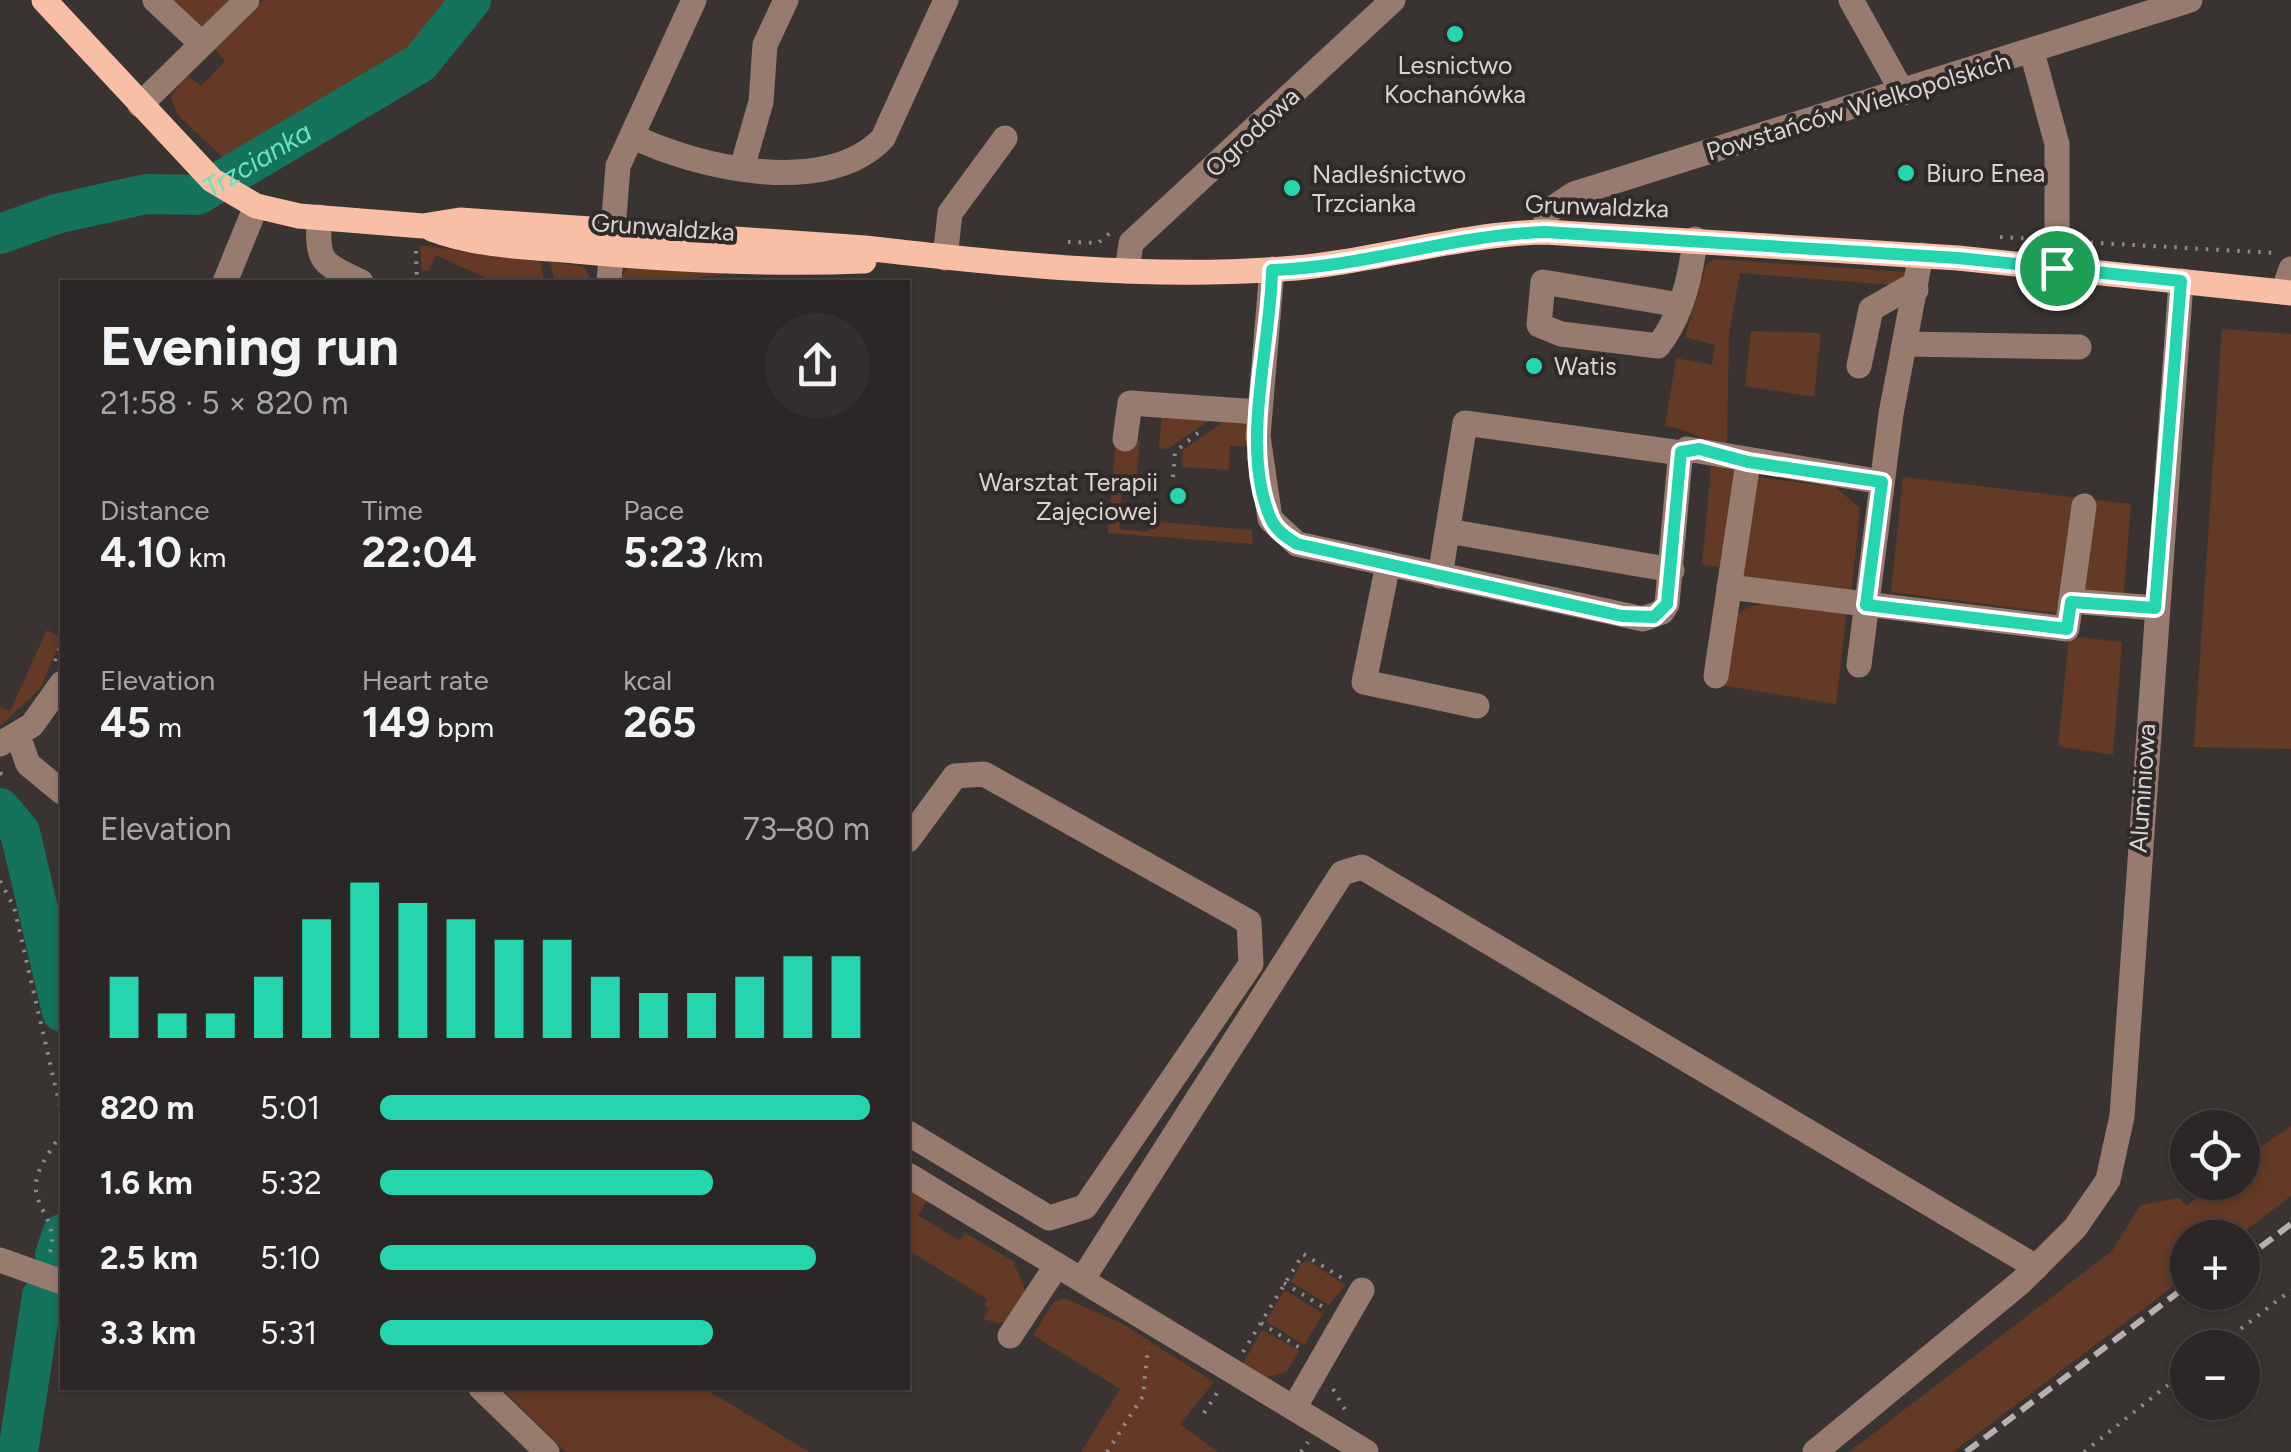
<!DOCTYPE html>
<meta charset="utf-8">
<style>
:root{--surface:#2b2726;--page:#332f2e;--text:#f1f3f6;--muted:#a6a5a7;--line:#474443;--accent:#25d5ae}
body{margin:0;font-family:Figtree,sans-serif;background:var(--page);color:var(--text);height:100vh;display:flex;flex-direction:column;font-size:38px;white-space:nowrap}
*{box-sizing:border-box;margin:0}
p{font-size:32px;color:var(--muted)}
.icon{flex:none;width:55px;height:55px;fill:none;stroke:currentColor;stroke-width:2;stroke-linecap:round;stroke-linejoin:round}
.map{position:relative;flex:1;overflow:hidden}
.sheet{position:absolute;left:60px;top:280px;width:850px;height:1110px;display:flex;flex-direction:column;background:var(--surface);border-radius:0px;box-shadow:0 2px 8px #0004,0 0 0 2px var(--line)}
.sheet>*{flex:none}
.tools{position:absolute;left:2170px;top:1110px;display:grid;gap:20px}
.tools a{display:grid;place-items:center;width:90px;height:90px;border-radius:50%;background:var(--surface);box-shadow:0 2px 8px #0004,0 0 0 2px var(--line);font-size:50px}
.pin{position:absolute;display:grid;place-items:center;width:85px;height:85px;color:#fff;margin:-42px;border:5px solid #fff;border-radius:50%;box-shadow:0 2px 10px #0007}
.round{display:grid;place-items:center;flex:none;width:105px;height:105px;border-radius:52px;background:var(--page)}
.head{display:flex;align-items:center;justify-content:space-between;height:170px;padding:0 40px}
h1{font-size:55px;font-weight:700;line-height:75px}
.stats{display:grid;grid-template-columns:repeat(3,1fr);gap:15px;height:170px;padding:10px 40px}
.stats div{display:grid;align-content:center}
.stats b{font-size:42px;font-weight:700}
.stats small{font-size:28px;font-weight:400}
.stats p{font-size:28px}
.chart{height:280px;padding:20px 40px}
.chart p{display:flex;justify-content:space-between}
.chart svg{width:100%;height:180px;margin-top:10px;stroke:var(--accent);stroke-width:6}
ul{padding:0 40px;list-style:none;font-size:32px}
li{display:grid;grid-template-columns:160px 120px 1fr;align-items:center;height:75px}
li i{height:25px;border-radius:12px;background:var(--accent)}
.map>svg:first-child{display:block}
.green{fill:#643925}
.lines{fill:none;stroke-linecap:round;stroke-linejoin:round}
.river{stroke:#14725d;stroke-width:40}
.path{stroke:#908c8a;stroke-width:4;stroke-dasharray:2.5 8;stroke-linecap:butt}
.minor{stroke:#977b6e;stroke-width:25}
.major{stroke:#f9bfa5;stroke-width:25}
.rail{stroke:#b4b1af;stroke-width:6;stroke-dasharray:15 8;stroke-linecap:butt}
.route-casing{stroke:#fff;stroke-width:20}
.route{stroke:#25d5ae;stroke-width:12}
.poi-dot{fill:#25d5ae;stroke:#2f2a28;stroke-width:4}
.labels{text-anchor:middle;stroke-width:8;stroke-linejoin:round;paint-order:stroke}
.poi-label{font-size:25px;fill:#d7d4d2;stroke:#2f2a28;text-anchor:start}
.street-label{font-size:25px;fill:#d7d4d2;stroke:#2f2a28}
.water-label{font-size:28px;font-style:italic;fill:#69e2c1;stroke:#2f2a28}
</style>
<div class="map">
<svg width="2291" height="1452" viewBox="0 0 2291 1452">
<rect width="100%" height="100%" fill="#393432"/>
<g class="green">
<polygon points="155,0 247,0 202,44"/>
<polygon points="263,0 469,0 418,62 236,170 177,114 171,97 186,75 201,86 225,61 215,49"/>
<polygon points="420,245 541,262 544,282 494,282 436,255 429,270 422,271"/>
<path d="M1714,259l191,13 2,4 -2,10 -165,-13 -11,61 -2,111c-23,-2 -38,-17 -62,-19l11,-68 36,7 3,-20 -30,-8 21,-72z"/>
<polygon points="550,261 584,267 592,282 555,282"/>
<polygon points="627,267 723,269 722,275 704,276 693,282 619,282"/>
<polygon points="2222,329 2291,334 2291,749 2194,747"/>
<polygon points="1751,331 1821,333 1814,397 1745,386"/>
<polygon points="1162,413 1221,413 1167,449 1159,448"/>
<polygon points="1246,416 1252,446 1230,446 1229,470 1181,467 1183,450 1224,421"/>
<polygon points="1116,438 1140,441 1137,476 1123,476 1119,529 1148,532 1149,521 1252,530 1253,544 1108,533"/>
<polygon points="1711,466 1734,470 1720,567 1702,565"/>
<polygon points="1756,477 1835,487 1860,508 1851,597 1743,578"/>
<polygon points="1903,477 2131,504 2123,605 2078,601 2090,506 2072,503 2056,613 1891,592"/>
<path d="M1783,601l64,9 -11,94 -116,-19c9,-58 -4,-78 63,-84z"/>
<polygon points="47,630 62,638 40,689 0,726 0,707 10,711"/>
<polygon points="2069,636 2122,642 2113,755 2058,746"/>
<polygon points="2291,1126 2291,1196 2237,1237 2188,1238 2187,1276 1953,1452 1849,1452 2112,1251 2140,1205 2179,1198 2187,1206 2215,1183 2242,1182 2243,1159"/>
<polygon points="908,1188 927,1200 918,1215 960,1241 965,1233 1013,1261 1026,1292 1011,1319 999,1323 983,1319 989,1309 985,1305 987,1299 908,1250"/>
<polygon points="1309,1261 1345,1285 1329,1305 1291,1282 1301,1263"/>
<polygon points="1285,1290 1323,1314 1304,1345 1266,1321"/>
<polygon points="1064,1298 1121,1323 1214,1382 1180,1424 1218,1452 1081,1452 1120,1389 1033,1335 1053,1303"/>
<polygon points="1262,1330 1300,1351 1286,1372 1264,1378 1241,1367"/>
<polygon points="501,1388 704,1388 809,1452 566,1452"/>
</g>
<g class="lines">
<g class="river">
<path id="s1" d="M0,234l56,-20 90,-20 51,1 223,-132 51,-63"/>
<polyline points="0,808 20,832 62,1012"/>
<polyline points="55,1255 62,1234"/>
<polyline points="18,1452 42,1296"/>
</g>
<g class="path">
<polyline points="2000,237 2036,239"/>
<polyline points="1068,242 1098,243 1110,233"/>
<polyline points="2080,242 2275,253"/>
<polyline points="416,251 417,282"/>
<polyline points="1173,477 1175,452 1199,432"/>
<polyline points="55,661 62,642"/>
<polyline points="62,738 62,749"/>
<polyline points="0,773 9,777"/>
<polyline points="0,881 14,907 62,1115"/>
<path d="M50,1252c10,-28 -17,-45 -14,-69 2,-17 17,-36 26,-50"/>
<polyline points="1284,1283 1323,1307"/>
<polyline points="1261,1323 1303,1350"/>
<polyline points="2216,1348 2291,1290"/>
<polyline points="1243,1352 1303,1254 1342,1278"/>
<polyline points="1333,1389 1348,1415"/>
<polyline points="1204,1413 1219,1390"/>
<polyline points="1107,1452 1143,1396 1148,1347"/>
<polyline points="1301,1452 1308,1442"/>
<polyline points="2084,1452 2188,1369"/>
</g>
<g class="minor">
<polyline points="155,0 202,44"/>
<polyline points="1851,0 1903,93"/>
<polyline points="2032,52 2057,144 2057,268"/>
<polyline points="140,105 247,0"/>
<path d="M632,136c65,32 195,62 251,2l63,-138"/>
<polyline points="742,168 761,102 765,45 786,0"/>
<path d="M319,217c-2,47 2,45 42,65"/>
<polyline points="1545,232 1547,212 1574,194 2190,0"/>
<polyline points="945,258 950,213 1005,138"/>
<polyline points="1272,269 1258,436 1270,519 1297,544 1643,619 1662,612 1667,604 1680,460 1687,449 1882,482"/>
<polyline points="1127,271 1131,243 1393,0"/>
<polyline points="225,282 256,206"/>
<polyline points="609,282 618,166 694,0"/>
<polyline points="2283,292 2291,269"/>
<path d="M1680,305l-137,-23 -4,43 22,9 97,12c24,-30 33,-69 37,-107"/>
<polyline points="1905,344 2079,347"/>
<polyline points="1859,366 1871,309 1908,288 1916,290"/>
<polyline points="1125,439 1130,403 1259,412"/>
<polyline points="1448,531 1672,570"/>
<polyline points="1388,564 1364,682 1477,706"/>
<polyline points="1440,576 1465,423 1681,453"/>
<polyline points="1729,587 2067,629 2084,506"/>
<polyline points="2071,601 2155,608"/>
<polyline points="1859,665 1891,414 1921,255"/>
<polyline points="1716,676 1748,462"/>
<polyline points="18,736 28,764 62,792"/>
<polyline points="0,744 32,725 62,683"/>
<polyline points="908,840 955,776 984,774 1249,922 1251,964 1085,1207 1049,1218 908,1133"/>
<polyline points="908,1175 1366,1452"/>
<polyline points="0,1260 62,1282"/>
<polyline points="1082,1280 1342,873 1362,867 2036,1267"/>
<polyline points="1010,1336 1057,1265"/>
<polyline points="481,1388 547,1452"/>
<polyline points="1294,1408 1362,1290"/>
<polyline points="1815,1452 2021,1282 2075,1228 2108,1180 2122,1116 2181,281"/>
</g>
<g class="major">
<path d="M44,0l168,180 44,26 43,10 124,10 37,-6 405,28c137,16 278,31 417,21 89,-6 174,-35 263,-37l413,26 333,35"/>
<path d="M432,229c44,17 97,18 143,22 97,9 192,14 289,10"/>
</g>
<g class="rail">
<polyline points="2242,1261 2291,1224"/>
<polyline points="1966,1452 2188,1285"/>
</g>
</g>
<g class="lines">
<defs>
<path id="route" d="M1545,232l413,26 223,23 -26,327 -84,-6 -4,27 -201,-24 16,-123 -134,-20 -49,-13 -18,3 -14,152 -13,13 -32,-1 -325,-72c-11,-7 -22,-14 -27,-27 -30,-72 1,-171 2,-247 92,-3 181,-35 273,-38z"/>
</defs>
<use href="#route" class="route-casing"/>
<use href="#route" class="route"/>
</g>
<g class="poi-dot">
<circle cx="1455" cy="34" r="10"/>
<circle cx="1906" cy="173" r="10"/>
<circle cx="1292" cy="188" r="10"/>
<circle cx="1534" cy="366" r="10"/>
<circle cx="1178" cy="496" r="10"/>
</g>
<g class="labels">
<g class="poi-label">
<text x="1455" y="74" text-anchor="middle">Lesnictwo<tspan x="1455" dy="29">Kochanówka</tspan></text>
<text x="1926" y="182">Biuro Enea</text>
<text x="1312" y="183">Nadleśnictwo<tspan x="1312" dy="29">Trzcianka</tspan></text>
<text x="1554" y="375">Watis</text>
<text x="1158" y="491" text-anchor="end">Warsztat Terapii<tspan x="1158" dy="29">Zajęciowej</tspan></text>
</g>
<g class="street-label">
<text transform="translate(1858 106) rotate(-17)" y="9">Powstańców Wielkopolskich</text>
<text transform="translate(1252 132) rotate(-43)" y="9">Ogrodowa</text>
<text transform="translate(1597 206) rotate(2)" y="9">Grunwaldzka</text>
<text transform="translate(663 227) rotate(4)" y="9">Grunwaldzka</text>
<text transform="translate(2142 788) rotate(-86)" y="9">Aluminiowa</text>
</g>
<g class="water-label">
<text dy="10" stroke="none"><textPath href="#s1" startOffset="272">Trzcianka</textPath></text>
</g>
</g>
</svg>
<div class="tools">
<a><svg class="icon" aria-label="locate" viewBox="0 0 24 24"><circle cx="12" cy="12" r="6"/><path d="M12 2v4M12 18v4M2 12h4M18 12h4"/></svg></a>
<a>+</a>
<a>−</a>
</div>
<div class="pin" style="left:2057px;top:268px;background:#1e9e55"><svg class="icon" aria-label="arrive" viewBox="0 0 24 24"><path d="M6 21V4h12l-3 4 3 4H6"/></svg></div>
<section class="sheet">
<div class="head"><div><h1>Evening run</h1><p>21:58 · 5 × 820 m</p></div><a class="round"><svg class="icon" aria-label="share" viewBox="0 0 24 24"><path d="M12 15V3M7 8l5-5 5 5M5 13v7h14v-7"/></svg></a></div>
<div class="stats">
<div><p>Distance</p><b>4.10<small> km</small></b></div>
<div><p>Time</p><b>22:04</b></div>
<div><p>Pace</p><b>5:23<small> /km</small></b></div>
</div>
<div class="stats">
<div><p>Elevation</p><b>45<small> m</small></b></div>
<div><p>Heart rate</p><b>149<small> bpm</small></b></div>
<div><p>kcal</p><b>265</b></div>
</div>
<div class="chart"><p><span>Elevation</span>73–80 m</p>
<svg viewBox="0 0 160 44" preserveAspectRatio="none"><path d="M5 44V29M15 44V38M25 44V38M35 44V29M45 44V15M55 44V6M65 44V11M75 44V15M85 44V20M95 44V20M105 44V29M115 44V33M125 44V33M135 44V29M145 44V24M155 44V24"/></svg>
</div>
<ul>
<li><b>820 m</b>5:01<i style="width:100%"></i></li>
<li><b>1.6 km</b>5:32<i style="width:68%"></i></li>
<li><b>2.5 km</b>5:10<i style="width:89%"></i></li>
<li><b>3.3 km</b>5:31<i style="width:68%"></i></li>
</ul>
</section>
</div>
